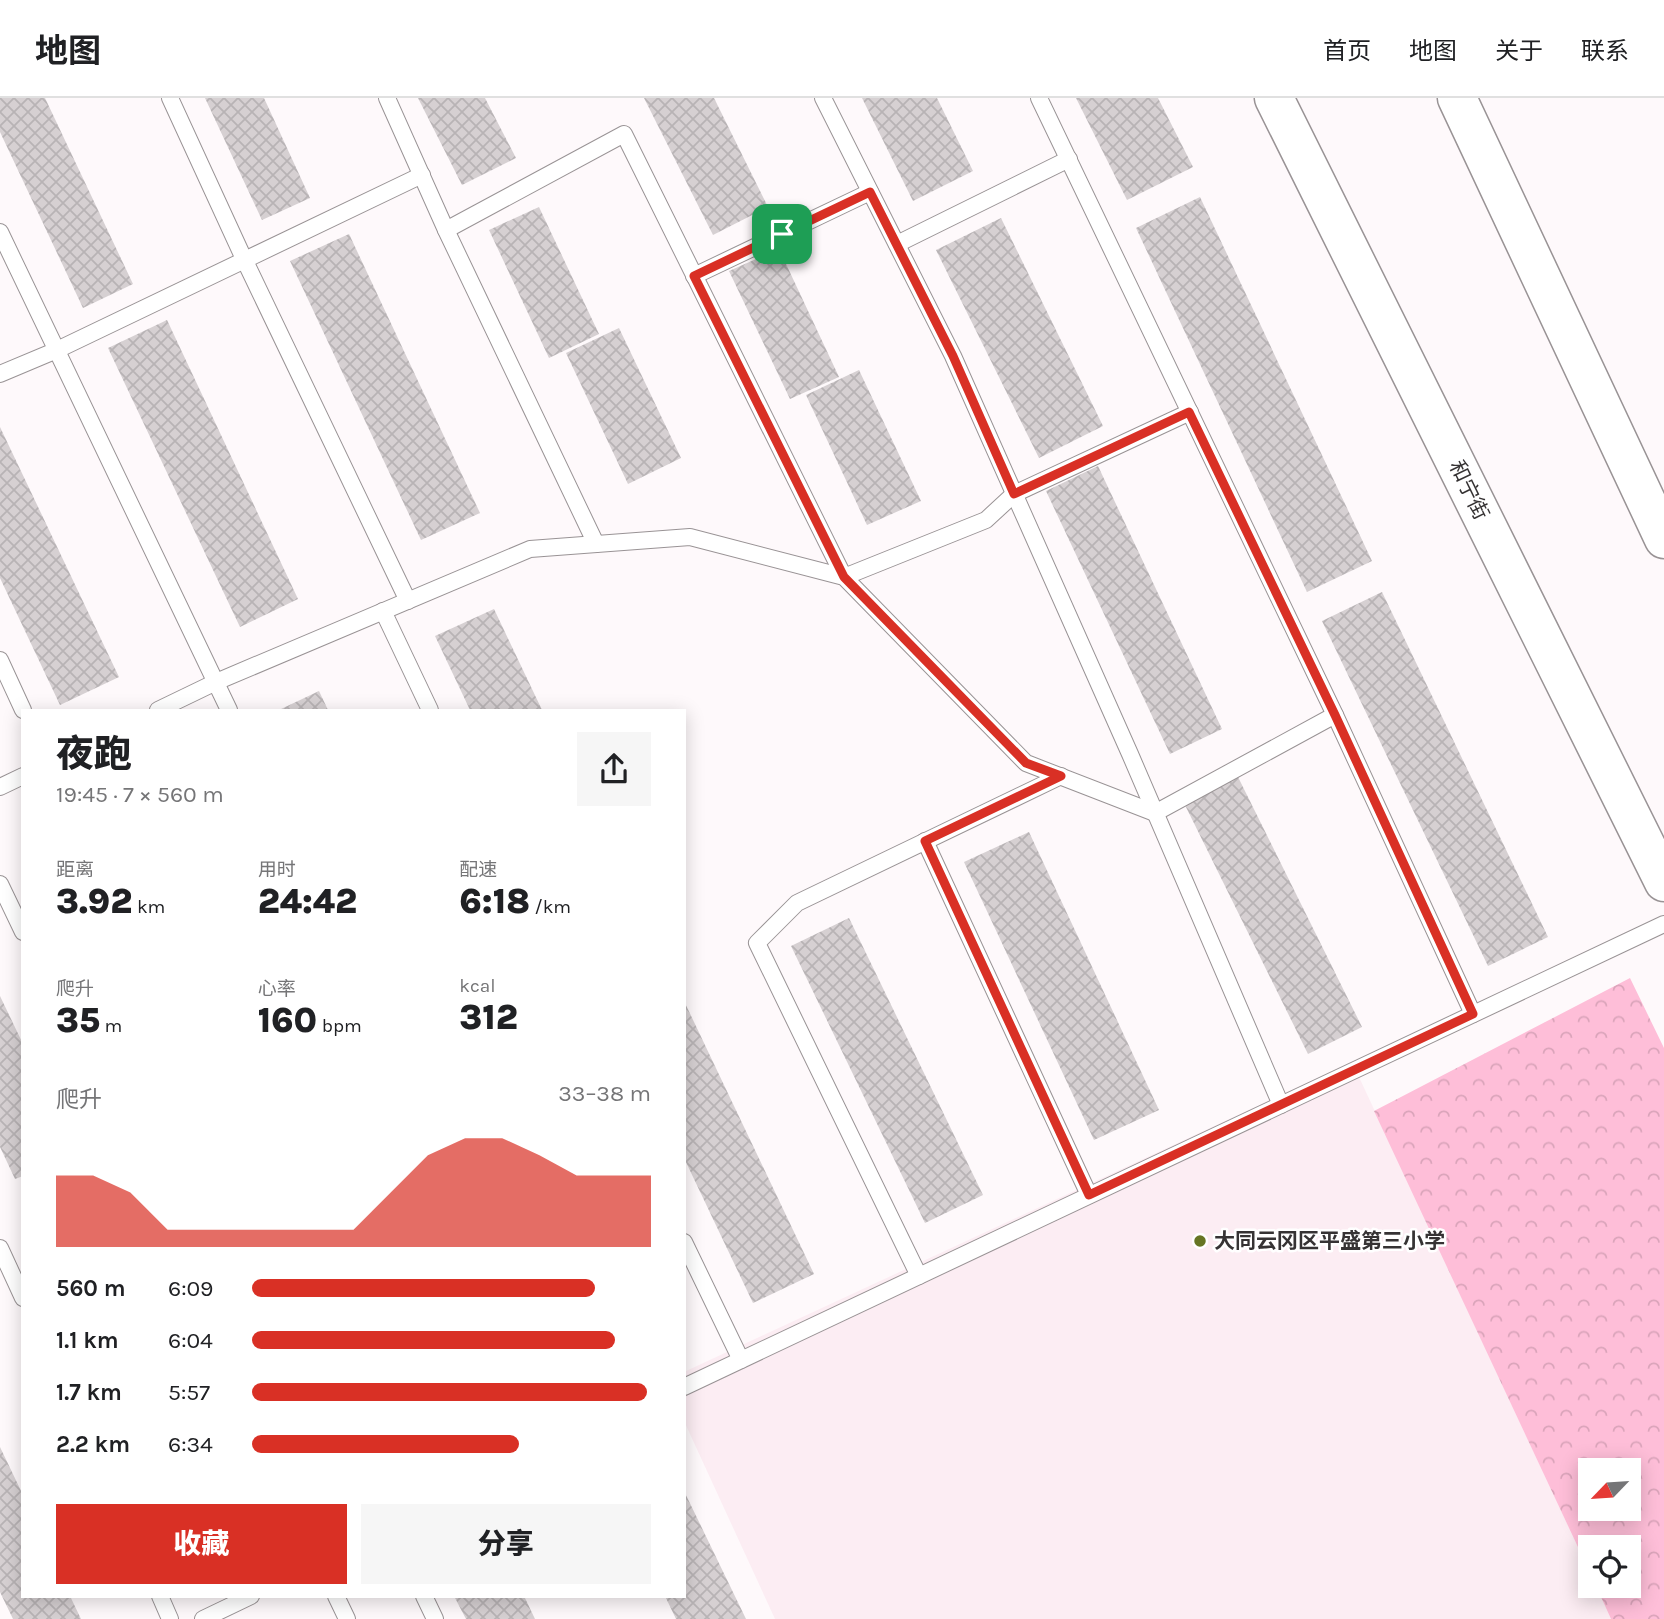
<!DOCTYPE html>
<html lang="zh">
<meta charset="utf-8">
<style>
:root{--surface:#fff;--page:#f6f6f6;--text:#202124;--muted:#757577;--line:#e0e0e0;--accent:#d93025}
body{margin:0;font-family:Karla,"Noto Sans SC",sans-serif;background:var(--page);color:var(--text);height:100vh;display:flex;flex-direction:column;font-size:26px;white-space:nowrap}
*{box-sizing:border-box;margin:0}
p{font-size:23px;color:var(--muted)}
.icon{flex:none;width:38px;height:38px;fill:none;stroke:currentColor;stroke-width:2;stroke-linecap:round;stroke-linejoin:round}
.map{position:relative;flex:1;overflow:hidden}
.drawer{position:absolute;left:21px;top:611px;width:665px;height:889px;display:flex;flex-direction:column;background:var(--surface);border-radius:0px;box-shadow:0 4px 18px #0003}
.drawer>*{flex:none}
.needle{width:46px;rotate:245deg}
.controls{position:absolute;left:1578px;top:1360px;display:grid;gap:14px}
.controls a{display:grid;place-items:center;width:63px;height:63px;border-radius:0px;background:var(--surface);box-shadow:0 4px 18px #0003;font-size:35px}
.pin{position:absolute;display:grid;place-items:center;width:60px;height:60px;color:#fff;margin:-30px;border-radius:14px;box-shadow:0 4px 10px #0006}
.round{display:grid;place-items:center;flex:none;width:74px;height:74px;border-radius:0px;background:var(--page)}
.summary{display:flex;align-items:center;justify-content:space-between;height:119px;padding:0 35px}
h1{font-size:38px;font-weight:800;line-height:52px}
.metrics{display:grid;grid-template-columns:repeat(3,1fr);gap:10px;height:119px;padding:7px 35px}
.metrics div{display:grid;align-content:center}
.metrics b{font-size:35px;font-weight:800}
.metrics small{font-size:19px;font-weight:400}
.metrics p{font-size:19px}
.chart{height:196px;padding:14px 35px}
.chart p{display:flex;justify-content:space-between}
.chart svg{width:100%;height:126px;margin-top:7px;fill:var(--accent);opacity:.7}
.primary-button{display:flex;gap:14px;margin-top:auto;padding:14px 35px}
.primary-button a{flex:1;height:80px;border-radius:0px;background:var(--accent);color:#fff;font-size:28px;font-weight:800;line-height:80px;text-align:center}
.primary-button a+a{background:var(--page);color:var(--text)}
ul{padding:0 35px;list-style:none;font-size:23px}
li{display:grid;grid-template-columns:112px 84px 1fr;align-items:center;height:52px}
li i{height:18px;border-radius:9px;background:var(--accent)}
header{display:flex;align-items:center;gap:42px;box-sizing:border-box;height:98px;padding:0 35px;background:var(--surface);border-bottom:2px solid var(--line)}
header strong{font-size:33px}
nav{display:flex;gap:38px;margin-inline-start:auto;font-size:24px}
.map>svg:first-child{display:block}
.built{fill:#fcedf3}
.park{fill:url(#park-crowns);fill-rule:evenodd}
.building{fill:url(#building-cross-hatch)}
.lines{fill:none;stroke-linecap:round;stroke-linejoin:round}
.service-casing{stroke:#999395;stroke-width:18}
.secondary-casing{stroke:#999395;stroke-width:41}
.service{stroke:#fff;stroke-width:16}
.secondary{stroke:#fff;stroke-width:38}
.route-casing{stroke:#fff;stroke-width:14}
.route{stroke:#d93025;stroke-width:9}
.poi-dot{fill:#667523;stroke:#fff;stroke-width:2.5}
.labels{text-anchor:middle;stroke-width:5;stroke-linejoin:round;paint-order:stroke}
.street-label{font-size:21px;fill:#363334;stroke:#fff}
.poi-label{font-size:21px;font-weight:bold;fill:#363334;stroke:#fff;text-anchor:start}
</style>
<header>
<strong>地图</strong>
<nav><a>首页</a><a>地图</a><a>关于</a><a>联系</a></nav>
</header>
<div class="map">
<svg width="1664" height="1521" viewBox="0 0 1664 1521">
<defs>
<pattern id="park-crowns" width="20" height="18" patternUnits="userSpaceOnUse" patternTransform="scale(1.75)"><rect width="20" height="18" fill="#febed8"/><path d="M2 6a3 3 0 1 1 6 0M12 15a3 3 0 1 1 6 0" fill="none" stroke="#daa4ba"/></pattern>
<pattern id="building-cross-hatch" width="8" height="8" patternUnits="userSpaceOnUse" patternTransform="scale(1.75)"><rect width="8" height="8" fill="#d6d0d2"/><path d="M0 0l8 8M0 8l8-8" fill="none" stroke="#b8b3b5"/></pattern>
</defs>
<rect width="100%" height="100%" fill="#fef9fb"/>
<polygon class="built" points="1352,964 1591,1477 1591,1488 1596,1488 1611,1521 775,1521 684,1323 684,1274"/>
<path class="park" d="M1630,880l34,70v571h-53l-15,-33h33v-39h-38v28l-217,-464zM1591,1372h38v38h-38z"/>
<g class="building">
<polygon points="0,0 45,0 133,186 83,210 0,34"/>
<polygon points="205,0 264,0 310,100 262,122"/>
<polygon points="418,0 485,0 516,60 462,87"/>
<polygon points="644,0 714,0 768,109 713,137"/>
<polygon points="862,0 937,0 973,73 913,103"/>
<polygon points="1076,0 1158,0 1193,69 1127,102"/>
<polygon points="1200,99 1372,463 1307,494 1136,130"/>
<polygon points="539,109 599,236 549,260 489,132"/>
<polygon points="1001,120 1103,328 1039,360 936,152"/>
<polygon points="349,136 480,415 421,442 290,163"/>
<polygon points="779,151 839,279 790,301 729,173"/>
<polygon points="167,222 298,501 240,529 108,250"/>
<polygon points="619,230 681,360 628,386 566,255"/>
<polygon points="859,272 921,403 867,427 806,297"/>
<polygon points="0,329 119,579 60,607 0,480"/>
<polygon points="1098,368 1222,631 1170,656 1046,393"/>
<polygon points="1382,494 1548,839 1488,868 1322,523"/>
<polygon points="494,511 542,612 470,612 435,538"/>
<polygon points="319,593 328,612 279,612"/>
<polygon points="1238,679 1362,929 1308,956 1184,705"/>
<polygon points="1029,734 1159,1012 1094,1042 964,764"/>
<polygon points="849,820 983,1097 925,1125 791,848"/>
<polygon points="0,898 23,946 23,1078 15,1081 0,1049"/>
<polygon points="684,903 814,1176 753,1205 684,1060"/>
<polygon points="0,1349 23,1397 23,1498 70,1498 81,1521 13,1521 0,1494"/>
<polygon points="684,1393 746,1521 676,1521 665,1498 684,1498"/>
<polygon points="454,1498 524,1498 535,1521 466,1521"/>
</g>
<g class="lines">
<defs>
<g id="service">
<polyline points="170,0 244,161 408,503"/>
<polyline points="387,0 446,132 596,446"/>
<polyline points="823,0 953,258 1130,656 1281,1007"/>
<polyline points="1039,0 1335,617 1473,916"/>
<polyline points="446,132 624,36 844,479 986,422 1014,396 1190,314"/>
<polyline points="0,134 229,612"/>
<polyline points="897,146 1069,61"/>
<polyline points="694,178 870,94"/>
<polyline points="0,276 57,252 422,77"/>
<polyline points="383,513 430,612"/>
<polyline points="0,562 23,612"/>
<polyline points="158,612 216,584 530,451 690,439 844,479 1026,665 1155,715 1335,617"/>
<polyline points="0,689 23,678"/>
<polyline points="925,743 1089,1097"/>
<polyline points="0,786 23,834"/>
<polyline points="684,1144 741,1262"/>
<polyline points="0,1150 23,1200"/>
<polyline points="919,1178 757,845 797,805 1061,678"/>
<polyline points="684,1289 1664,826"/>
<polyline points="160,1498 170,1521"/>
<polyline points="336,1498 347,1521"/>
<polyline points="424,1498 435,1521"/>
<polyline points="203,1521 251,1498"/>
</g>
<g id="secondary">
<polyline points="1274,0 1664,784"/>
<polyline points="1457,0 1664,441"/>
</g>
</defs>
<use href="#service" class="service-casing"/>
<use href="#secondary" class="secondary-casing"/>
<use href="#service" class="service"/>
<use href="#secondary" class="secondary"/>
</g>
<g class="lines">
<defs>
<polygon id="route" points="870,94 953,258 1014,396 1189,314 1335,617 1473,916 1089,1097 925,743 1061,678 1026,665 844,479 694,178"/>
</defs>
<use href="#route" class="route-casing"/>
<use href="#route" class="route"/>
</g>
<circle class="poi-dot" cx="1200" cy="1143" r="7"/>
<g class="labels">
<g class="street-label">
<text transform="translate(1469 392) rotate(64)" y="7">和宁街</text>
</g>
<g class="poi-label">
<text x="1214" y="1150">大同云冈区平盛第三小学</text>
</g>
</g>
</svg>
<div class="controls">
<a><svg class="needle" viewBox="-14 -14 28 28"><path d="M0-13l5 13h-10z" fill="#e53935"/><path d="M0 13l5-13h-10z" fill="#757577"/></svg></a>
<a><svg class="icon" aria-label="locate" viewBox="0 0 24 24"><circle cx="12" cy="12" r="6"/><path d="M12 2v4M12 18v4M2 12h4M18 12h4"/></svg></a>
</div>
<div class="pin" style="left:782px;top:136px;background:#1e9e55"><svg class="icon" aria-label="arrive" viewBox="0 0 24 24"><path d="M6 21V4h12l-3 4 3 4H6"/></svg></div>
<section class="drawer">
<div class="summary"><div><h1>夜跑</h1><p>19:45 · 7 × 560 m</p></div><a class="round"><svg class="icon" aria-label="share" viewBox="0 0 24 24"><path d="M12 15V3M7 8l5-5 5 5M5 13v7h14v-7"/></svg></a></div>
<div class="metrics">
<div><p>距离</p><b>3.92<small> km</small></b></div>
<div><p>用时</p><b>24:42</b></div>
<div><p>配速</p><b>6:18<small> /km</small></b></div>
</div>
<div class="metrics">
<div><p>爬升</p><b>35<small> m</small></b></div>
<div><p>心率</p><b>160<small> bpm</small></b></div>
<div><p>kcal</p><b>312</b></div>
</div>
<div class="chart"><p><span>爬升</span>33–38 m</p>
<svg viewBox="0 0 160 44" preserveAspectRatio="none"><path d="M0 44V19L10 19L20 25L30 38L40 38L50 38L60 38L70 38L80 38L90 25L100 12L110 6L120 6L130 12L140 19L150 19L160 19V44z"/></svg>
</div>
<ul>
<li><b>560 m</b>6:09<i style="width:86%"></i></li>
<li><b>1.1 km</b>6:04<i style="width:91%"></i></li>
<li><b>1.7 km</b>5:57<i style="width:99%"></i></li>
<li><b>2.2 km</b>6:34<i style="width:67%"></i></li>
</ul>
<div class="primary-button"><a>收藏</a><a>分享</a></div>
</section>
</div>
